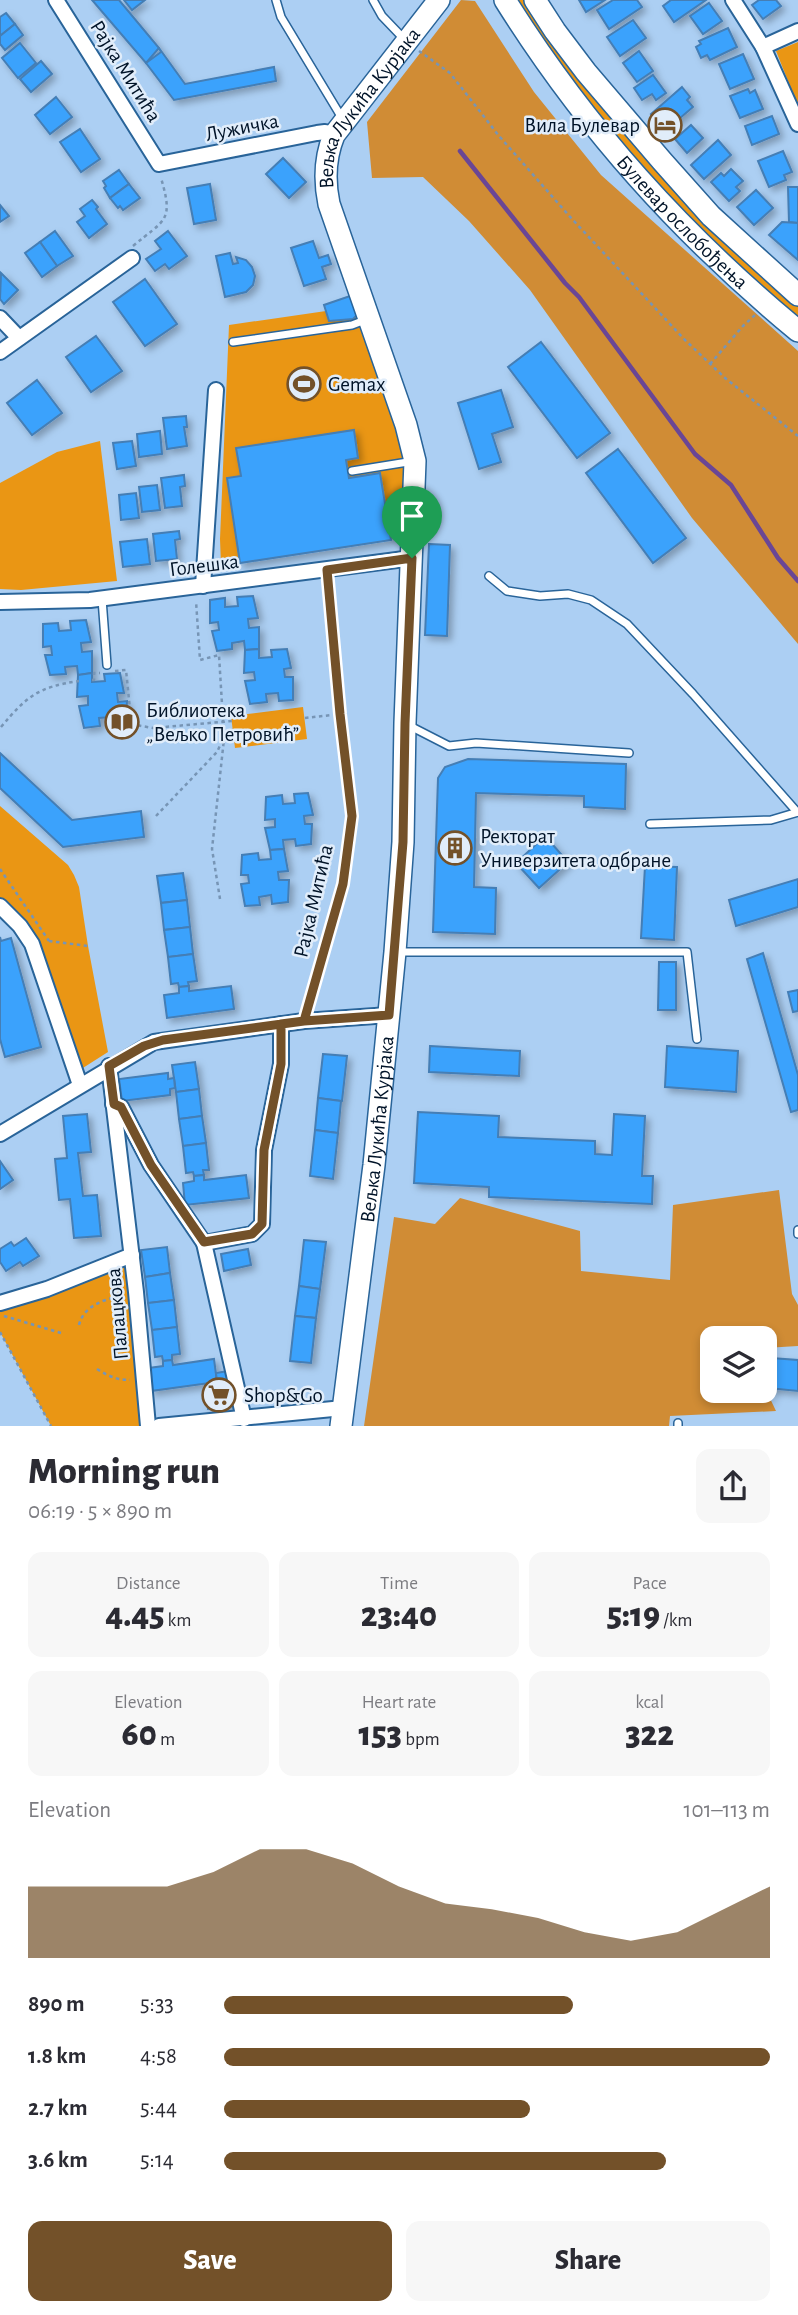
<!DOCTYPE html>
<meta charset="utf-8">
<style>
:root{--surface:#fff;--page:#f7f7f7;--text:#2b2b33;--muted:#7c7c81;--accent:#735129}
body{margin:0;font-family:"Alegreya Sans",sans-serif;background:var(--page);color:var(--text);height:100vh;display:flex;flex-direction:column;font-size:26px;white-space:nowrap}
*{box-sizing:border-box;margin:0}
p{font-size:23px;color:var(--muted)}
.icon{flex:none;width:38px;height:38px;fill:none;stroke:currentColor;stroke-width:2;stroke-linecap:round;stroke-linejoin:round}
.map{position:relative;height:1426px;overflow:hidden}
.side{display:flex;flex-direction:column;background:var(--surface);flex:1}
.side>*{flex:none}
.fabs{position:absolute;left:700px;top:1326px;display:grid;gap:14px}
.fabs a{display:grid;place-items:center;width:77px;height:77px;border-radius:14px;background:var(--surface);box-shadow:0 4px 10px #0003;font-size:35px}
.pin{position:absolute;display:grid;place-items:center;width:60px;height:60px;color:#fff;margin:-72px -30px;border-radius:50% 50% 50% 0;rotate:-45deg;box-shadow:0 0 7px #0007}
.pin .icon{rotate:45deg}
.round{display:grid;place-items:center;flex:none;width:74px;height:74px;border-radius:14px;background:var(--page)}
.overview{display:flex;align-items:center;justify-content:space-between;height:119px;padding:0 28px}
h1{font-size:38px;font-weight:800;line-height:52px}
.metrics{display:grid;grid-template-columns:repeat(3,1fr);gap:10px;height:119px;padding:7px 28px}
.metrics div{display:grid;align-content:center;border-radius:14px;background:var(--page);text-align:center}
.metrics b{font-size:35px;font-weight:800}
.metrics small{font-size:19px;font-weight:400}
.metrics p{font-size:19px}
.chart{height:196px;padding:14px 28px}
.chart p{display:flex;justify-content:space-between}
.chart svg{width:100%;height:126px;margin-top:7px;fill:var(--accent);opacity:.7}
.action{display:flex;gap:14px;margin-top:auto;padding:14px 28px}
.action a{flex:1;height:80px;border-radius:14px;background:var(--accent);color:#fff;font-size:28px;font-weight:800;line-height:80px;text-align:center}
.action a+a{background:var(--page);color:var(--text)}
ul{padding:0 28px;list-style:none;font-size:23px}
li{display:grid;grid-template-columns:112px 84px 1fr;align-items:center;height:52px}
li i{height:18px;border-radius:9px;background:var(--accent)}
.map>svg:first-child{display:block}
.green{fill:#ea9614}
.forest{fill:#d08c35}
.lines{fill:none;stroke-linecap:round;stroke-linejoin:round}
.stream{stroke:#6a4695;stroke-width:4.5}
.building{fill:#3ba2fc;stroke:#447eb5;stroke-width:2;filter:url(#shadow)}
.lane-casing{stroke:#296499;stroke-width:10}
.street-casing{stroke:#296499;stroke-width:18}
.secondary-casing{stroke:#296499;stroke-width:24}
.path{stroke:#7795b5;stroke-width:2.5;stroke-dasharray:3.5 3.5;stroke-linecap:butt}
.lane{stroke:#fff;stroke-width:7}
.street{stroke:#fff;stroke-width:14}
.secondary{stroke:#fff;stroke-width:21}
.route-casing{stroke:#fff;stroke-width:14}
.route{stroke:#735129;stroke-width:9}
.labels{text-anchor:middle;stroke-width:5;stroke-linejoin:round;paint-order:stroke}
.street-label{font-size:21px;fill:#001328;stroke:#e1edfa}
.poi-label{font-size:21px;fill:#001328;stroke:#e1edfa;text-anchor:start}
</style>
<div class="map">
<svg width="798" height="1426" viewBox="0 0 798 1426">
<defs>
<filter id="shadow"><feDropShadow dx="4" dy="4" stdDeviation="3.5" flood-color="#0004"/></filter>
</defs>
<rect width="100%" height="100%" fill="#accff3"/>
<g class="green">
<polygon points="509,0 525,0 798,303 798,323 723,259 623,153"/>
<polygon points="798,42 798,106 776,51"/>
<polygon points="326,311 329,321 359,317 403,443 408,483 400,537 221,565 220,539 229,325"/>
<polygon points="100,441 117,581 21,590 0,589 0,483 57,452"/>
<polygon points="303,707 307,739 235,748 231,716"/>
<polygon points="0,806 68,865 74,875 79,887 88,946 108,1052 75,1073 32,944 0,906"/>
<polygon points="132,1255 148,1426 51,1426 0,1332 0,1303"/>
</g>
<g class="forest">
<polygon points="461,0 475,1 534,92 601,175 798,351 798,644 692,518 530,290 469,221 423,177 372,178 367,122"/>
<polygon points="779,1190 792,1294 798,1305 798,1346 765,1348 765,1352 765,1339 712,1339 712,1391 765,1391 765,1388 776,1411 670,1416 669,1426 364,1426 394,1217 435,1224 460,1198 580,1231 581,1271 670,1280 673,1205"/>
</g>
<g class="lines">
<polyline class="stream" points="460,151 565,283 579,297 695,454 731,485 778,558 798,581"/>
</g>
<g class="building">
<polygon points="92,0 119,0 159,48 146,63"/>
<polygon points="124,0 145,0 132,10"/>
<polygon points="579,0 605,0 586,12"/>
<polygon points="613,0 637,0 642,7 609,29 597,10"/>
<polygon points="671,0 706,0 674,22 663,6"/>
<polygon points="759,0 776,0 781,6 763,19 752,5"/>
<polygon points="709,3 722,21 703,34 690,16"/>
<polygon points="6,13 15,24 0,36 0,17"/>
<polygon points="633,20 646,38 620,56 607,37"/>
<polygon points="15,24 23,35 5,50 0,44 0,36"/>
<polygon points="728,28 737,47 710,60 707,55 701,58 696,47 701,44 699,41"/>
<polygon points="20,43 36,63 18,78 2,58"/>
<polygon points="159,48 185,84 274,67 276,81 174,100 146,63 161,52"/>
<polygon points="639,51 653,71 637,82 623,63"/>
<polygon points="743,54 754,79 730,89 719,64"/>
<polygon points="41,61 52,74 31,92 20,79"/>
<polygon points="653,75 666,93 656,100 652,94 642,100 634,88"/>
<polygon points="682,87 690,97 687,100 693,107 666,130 651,114"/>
<polygon points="748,89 750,93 755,90 763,109 740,118 730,96"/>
<polygon points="56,97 72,117 50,134 35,115"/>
<polygon points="772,116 779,134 752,145 745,126"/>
<polygon points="691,125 703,138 687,153 675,139"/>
<polygon points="80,129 100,159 81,172 60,142"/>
<polygon points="718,140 731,155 704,179 691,165"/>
<polygon points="783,151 792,172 784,175 786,180 769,187 758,161"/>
<polygon points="283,158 306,182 289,198 266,174"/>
<polygon points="731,169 743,181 736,187 740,191 729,201 711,182 721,173 724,176"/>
<polygon points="119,170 129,184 110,198 104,188 106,186 103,181"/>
<polygon points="129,184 140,198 123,210 120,206 118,208 110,198"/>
<polygon points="210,184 216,220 194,224 187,188"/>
<polygon points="788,187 798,187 798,223 789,222"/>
<polygon points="756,190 773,208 754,225 737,207"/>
<polygon points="92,200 98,207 96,209 107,224 89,238 77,222 85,216 80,209"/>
<polygon points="0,205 9,216 0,222"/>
<polygon points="782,222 798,223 798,260 769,235"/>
<polygon points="55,231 73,256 57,266 40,242"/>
<polygon points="168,231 187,256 169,269 165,264 155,271 146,259 161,249 155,241"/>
<polygon points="313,241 319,258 328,255 331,264 322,267 326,279 304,286 291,248"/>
<polygon points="40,242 57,266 42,277 25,253"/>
<polygon points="230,253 233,264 238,263 236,257 246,260 252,267 255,276 253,285 246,292 225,297 216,256"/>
<polygon points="1,273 18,290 4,304 0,299"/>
<polygon points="145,279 177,324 145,346 113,302"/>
<polygon points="350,296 357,315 353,319 329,321 324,305"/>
<polygon points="96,336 122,371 91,392 66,357"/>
<polygon points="541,342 610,433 577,458 508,367"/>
<polygon points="37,380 62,413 32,435 7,403"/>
<polygon points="501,390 513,427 492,434 501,462 479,469 458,403"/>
<polygon points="186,416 187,427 184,427 187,446 167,449 163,418"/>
<polygon points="354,430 358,458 346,460 349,478 380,473 391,540 240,563 227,478 241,476 236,448"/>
<polygon points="160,431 162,454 139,457 137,434"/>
<polygon points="132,441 136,466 117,469 113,443"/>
<polygon points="618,449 686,538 653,563 586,473"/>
<polygon points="184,475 185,486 180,487 182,506 165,508 161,478"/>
<polygon points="157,485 160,510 142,512 139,487"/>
<polygon points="136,493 139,518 121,520 119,495"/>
<polygon points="179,531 180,539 175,540 177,559 156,561 153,534"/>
<polygon points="147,539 150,564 123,567 120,542"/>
<polygon points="429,544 450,545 447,636 425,635"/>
<polygon points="253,596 258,618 248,619 249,628 259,627 259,649 245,650 244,641 232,643 232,649 217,651 212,631 219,630 218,622 210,623 210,600 225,598 225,607 238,606 237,597"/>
<polygon points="86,620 91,642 81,643 82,652 92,651 92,673 78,675 77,666 65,667 66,674 50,675 45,655 52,655 51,646 43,647 43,624 58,623 59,631 71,630 70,621"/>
<polygon points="259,649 259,658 272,657 271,650 287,649 291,668 284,669 285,677 293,677 293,700 279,701 278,693 266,694 267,702 250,704 245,681 255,680 254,672 244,673 245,650"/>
<polygon points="92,673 92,682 105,681 104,674 120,673 124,693 117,693 118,702 127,701 126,724 112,725 111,717 99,718 100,726 84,728 79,706 88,705 88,696 77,697 78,675"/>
<polygon points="0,753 72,820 141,811 144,837 63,847 0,788"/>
<polygon points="468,759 626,764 625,809 584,807 584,796 476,793 474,887 496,888 495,934 433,932 438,778 445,767"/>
<polygon points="308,793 313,815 304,816 305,824 312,824 311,844 296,846 295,839 283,840 284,849 270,850 265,828 275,827 275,819 265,820 266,797 282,795 283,804 295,803 294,794"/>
<polygon points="545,836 568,862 539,888 516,863"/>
<polygon points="284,849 288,871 278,872 279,880 289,880 288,902 272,904 271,895 259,897 260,905 245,906 241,884 249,883 248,875 241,875 242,855 258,853 259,860 271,859 270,850"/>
<polygon points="645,866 677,867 674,940 641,938"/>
<polygon points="183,873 187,900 161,903 157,876"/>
<polygon points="798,879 798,907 736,926 729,900"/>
<polygon points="187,900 190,927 164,930 161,903"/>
<polygon points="190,927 193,954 168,957 164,930"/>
<polygon points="0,937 1,941 11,938 41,1047 5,1057 0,1039"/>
<polygon points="763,953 798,1075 798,1110 791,1112 747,959"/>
<polygon points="193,954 197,981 188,982 189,986 179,987 178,983 171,984 168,957"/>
<polygon points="659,962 676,962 676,1010 658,1010"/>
<polygon points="189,986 189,991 231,986 234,1009 167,1018 164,995 179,993 179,987"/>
<polygon points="798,990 798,1011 793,1012 788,992"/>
<polygon points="430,1046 520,1051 519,1076 429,1072"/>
<polygon points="667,1046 738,1051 736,1092 665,1087"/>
<polygon points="323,1054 347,1056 342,1101 318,1098"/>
<polygon points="195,1062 199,1089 176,1092 172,1065"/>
<polygon points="168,1073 168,1079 174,1078 175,1088 170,1089 170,1095 122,1101 119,1079"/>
<polygon points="199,1089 202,1116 179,1119 176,1092"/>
<polygon points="318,1098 341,1101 338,1133 315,1130"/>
<polygon points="418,1112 499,1116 498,1137 595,1141 595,1154 612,1155 614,1114 645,1116 642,1176 653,1176 652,1204 489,1197 489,1187 414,1183"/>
<polygon points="87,1114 91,1152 78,1153 83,1196 97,1195 101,1236 74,1238 70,1199 59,1200 55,1159 67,1158 63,1116"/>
<polygon points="202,1116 206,1143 183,1146 179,1119"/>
<polygon points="315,1130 338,1133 333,1179 310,1176"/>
<polygon points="206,1143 209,1170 203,1170 204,1175 194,1176 193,1172 186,1173 183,1146"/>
<polygon points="0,1161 13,1180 0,1189"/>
<polygon points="204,1175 204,1180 246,1175 249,1198 185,1205 183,1183 194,1181 194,1176"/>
<polygon points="26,1238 39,1256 23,1266 20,1262 6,1271 0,1262 0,1249 11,1242 14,1246"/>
<polygon points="304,1240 326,1242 320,1289 299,1286"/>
<polygon points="167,1247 170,1273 145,1277 141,1250"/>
<polygon points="248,1249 251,1265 224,1271 221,1254"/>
<polygon points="170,1273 174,1300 148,1303 145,1277"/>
<polygon points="299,1286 320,1289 316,1318 295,1316"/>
<polygon points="174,1300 177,1327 152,1330 148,1303"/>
<polygon points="295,1316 316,1318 311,1363 290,1361"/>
<polygon points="177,1327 180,1354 172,1355 172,1360 163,1361 162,1356 155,1357 152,1330"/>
<polygon points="771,1358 798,1360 798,1391 768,1388"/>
<polygon points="214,1359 217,1382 151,1391 148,1368 163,1366 163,1361 172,1360 173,1365"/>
<polygon points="228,1371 233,1406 208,1409 205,1384 217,1382 216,1373"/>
</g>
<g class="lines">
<defs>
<g id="lane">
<polyline points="276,0 281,17 342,118"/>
<polyline points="373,0 382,16 405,40"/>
<polyline points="233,342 352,325 365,320"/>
<polyline points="352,471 414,461"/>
<polyline points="326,570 340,714"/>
<polyline points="489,576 507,591 540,596 568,594 591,600 627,624 693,694 797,812"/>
<polyline points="102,599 107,665"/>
<polyline points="408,725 449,746 476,743 629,753"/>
<polyline points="650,824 771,820 798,812"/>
<polyline points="396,952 687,952 697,1039"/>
<polyline points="304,1020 343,884 352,816 345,747"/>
<polyline points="798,1230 798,1234"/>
<polyline points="678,1426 678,1423"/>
</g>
<g id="street">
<polyline points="56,0 159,164 317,133 325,132 334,135"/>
<polyline points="733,0 763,47 798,124"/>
<polyline points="763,47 798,31"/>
<polyline points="0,318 19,338"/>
<polyline points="0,352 132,258"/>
<polyline points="203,586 216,390"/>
<polyline points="0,602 90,600 412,558"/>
<polyline points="0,906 20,926 32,944 80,1085"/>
<polyline points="109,1066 136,1292 148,1426"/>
<polyline points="113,1104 121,1107 151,1165 204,1243 252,1234 262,1224 264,1150 281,1064 281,1024"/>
<polyline points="0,1134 154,1042 304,1021 389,1015"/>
<polyline points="204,1243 244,1419"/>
<polyline points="0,1303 47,1289 132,1255"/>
<polyline points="159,1426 343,1408"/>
</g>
<g id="secondary">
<path id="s1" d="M505,0c81,129 176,234 293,331"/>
<polyline points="535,0 555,31 586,72 662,161 711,216 798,295"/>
<path id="s2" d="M341,1426l33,-261 21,-213 8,-110 2,-119 10,-262 -9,-36 -77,-221c-5,-24 -4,-47 5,-69l105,-135"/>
</g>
</defs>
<use href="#lane" class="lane-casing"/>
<use href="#street" class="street-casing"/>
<use href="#secondary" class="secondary-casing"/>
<g class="path">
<polyline points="419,51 450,73 499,136 572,219 684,339 725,378 798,436"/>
<path d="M133,246c32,-27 41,-24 28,-68"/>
<polyline points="710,364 743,326 755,315"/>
<polyline points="115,671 126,670 131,719 136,725 153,728 232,721"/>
<polyline points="92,680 94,680 94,673 100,673"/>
<polyline points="305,718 332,715"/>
<polyline points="341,723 343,737"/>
<path d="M1,727c26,-31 37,-40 78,-46"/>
<polyline points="156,816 217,752 224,737 219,655 200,660 196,601"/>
<polyline points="0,869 49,941"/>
<polyline points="220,899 212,849 224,739"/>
<polyline points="49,941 88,946"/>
<polyline points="4,1316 61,1333"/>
<path d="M79,1325c5,-20 25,-25 44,-30"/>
<polyline points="0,1332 51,1426"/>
<path d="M97,1369c11,7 20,11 33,11"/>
</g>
<use href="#lane" class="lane"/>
<use href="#street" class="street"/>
<use href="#secondary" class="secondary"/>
</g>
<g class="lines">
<defs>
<polyline id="route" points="412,558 405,723 403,842 389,1015 304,1021 163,1040 144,1046 109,1066 114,1104 121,1107 151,1165 204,1242 252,1234 262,1224 264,1150 281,1064 281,1024 304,1021 343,884 352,816 340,714 327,570 412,558"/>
</defs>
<use href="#route" class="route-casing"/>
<use href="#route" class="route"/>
</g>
<defs>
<symbol id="hotel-ring" viewBox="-11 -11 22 22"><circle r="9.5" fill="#e1edfa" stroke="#735129" stroke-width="1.5"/><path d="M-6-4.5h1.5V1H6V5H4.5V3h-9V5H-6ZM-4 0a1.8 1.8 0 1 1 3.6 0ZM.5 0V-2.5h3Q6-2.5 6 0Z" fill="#735129"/></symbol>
<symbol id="stadium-ring" viewBox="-11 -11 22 22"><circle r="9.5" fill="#e1edfa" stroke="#735129" stroke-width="1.5"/><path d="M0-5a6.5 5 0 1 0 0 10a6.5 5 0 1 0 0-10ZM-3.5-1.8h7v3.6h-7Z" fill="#735129"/></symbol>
<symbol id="library-ring" viewBox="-11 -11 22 22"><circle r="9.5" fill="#e1edfa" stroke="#735129" stroke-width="1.5"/><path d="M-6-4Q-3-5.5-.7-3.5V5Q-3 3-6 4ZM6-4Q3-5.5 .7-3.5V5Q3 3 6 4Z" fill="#735129"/></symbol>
<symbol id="building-ring" viewBox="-11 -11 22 22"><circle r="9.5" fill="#e1edfa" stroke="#735129" stroke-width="1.5"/><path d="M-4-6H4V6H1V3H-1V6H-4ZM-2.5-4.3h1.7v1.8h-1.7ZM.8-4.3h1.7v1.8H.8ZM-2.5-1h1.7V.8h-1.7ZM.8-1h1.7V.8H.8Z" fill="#735129"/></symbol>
<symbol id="supermarket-ring" viewBox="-11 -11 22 22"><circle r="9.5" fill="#e1edfa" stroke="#735129" stroke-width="1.5"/><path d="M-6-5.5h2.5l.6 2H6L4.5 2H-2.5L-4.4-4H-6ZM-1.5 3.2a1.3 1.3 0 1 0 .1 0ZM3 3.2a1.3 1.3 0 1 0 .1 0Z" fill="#735129"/></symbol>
</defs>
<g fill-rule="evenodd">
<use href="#hotel-ring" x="646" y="106" width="38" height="38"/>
<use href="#stadium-ring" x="285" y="365" width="38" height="38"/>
<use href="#library-ring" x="103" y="703" width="38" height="38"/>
<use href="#building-ring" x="436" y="829" width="38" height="38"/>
<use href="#supermarket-ring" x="200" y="1376" width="38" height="38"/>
</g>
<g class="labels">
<g class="street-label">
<text transform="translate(126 71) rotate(58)" y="7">Рајка Митића</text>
<text dy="7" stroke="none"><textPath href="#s2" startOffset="1349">Вељка Лукића Курјака</textPath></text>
<text transform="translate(242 127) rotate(-11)" y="7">Лужичка</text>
<text dy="7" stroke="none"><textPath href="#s1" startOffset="285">Булевар ослобођења</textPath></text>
<text transform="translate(204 565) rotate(-7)" y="7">Голешка</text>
<text transform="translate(313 901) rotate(-77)" y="7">Рајка Митића</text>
<text dy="7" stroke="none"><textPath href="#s2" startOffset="299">Вељка Лукића Курјака</textPath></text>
<text transform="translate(117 1314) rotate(-95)" y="7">Палацкова</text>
</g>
<g class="poi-label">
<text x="640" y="132" text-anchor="end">Вила Булевар</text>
<text x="328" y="391">Gemax</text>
<text x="146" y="717">Библиотека<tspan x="146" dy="24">„Вељко Петровић”</tspan></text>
<text x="480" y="843">Ректорат<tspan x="480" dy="24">Универзитета одбране</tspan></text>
<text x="244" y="1402">Shop&amp;Go</text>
</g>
</g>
</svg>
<div class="fabs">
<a><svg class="icon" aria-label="layers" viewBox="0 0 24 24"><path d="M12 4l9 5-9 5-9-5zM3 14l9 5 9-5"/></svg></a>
</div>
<div class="pin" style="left:412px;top:558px;background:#1e9e55"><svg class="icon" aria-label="arrive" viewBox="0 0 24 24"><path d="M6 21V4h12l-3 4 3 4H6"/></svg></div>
</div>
<section class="side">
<div class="overview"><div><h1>Morning run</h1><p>06:19 · 5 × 890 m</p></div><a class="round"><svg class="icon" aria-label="share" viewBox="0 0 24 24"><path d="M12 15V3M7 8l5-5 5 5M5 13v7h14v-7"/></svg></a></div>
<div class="metrics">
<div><p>Distance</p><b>4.45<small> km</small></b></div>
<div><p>Time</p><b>23:40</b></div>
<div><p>Pace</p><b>5:19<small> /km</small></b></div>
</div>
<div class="metrics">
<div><p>Elevation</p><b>60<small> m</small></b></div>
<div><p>Heart rate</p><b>153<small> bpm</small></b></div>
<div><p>kcal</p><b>322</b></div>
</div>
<div class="chart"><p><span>Elevation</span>101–113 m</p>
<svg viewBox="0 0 160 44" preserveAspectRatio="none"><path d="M0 44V19L10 19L20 19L30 19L40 14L50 6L60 6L70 11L80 19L90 25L100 27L110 30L120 35L130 38L140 35L150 27L160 19V44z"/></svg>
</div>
<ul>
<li><b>890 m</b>5:33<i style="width:64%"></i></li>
<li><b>1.8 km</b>4:58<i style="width:100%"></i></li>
<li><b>2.7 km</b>5:44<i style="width:56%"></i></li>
<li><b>3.6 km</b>5:14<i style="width:81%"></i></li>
</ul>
<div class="action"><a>Save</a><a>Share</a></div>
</section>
